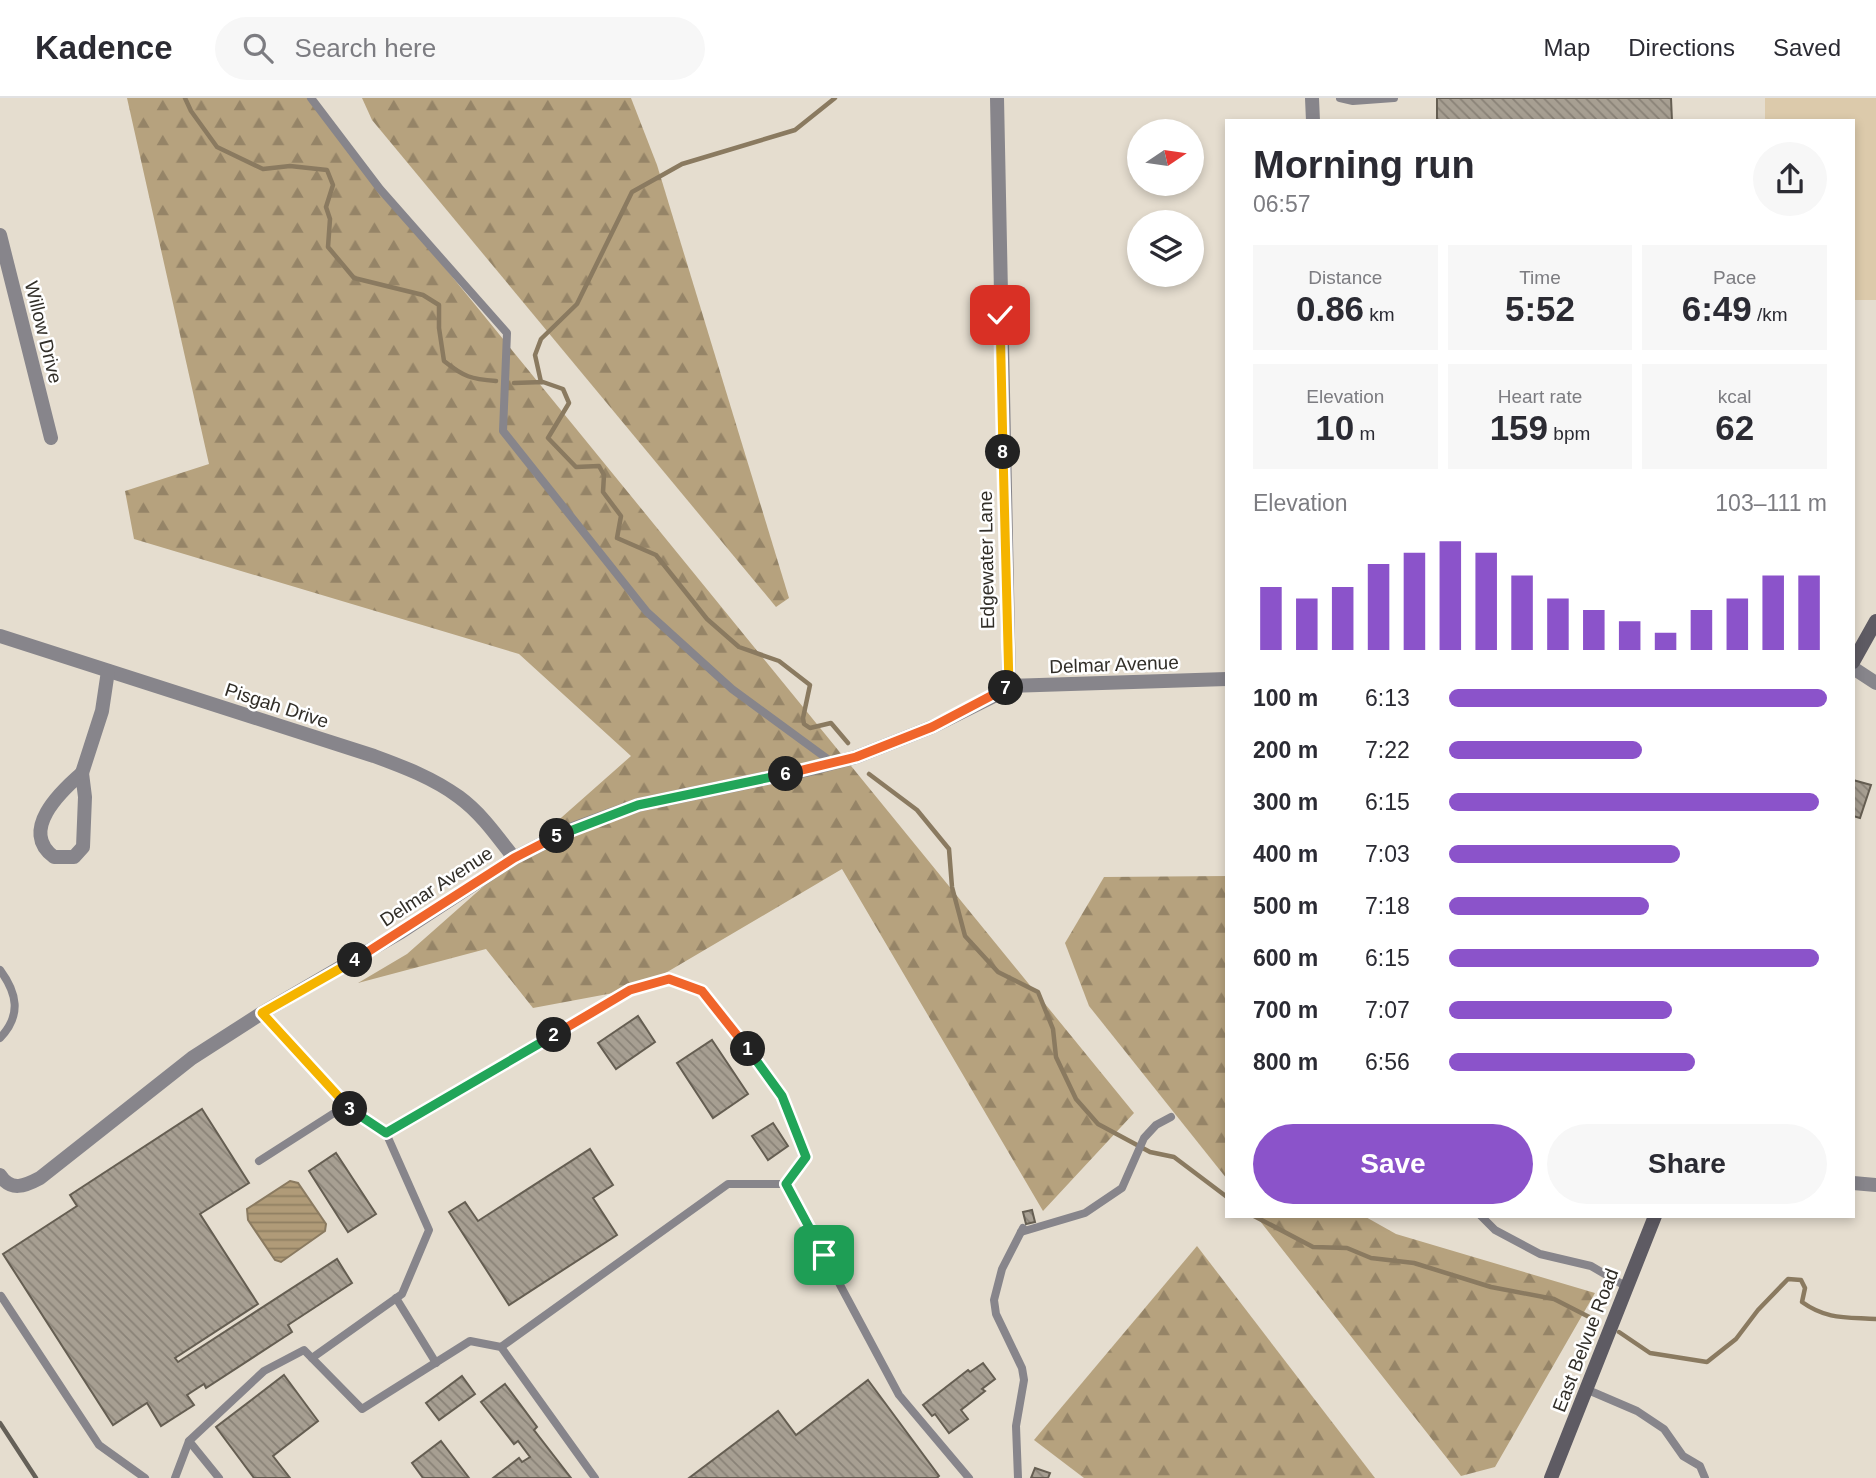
<!DOCTYPE html>
<meta charset="utf-8">
<style>
:root{--surface:#fff;--page:#f7f7f7;--text:#2b2b33;--muted:#7c7c81;--line:#e1e1e2;--accent:#8b53ca}
body{margin:0;font-family:Arial,sans-serif;background:var(--page);color:var(--text);height:100vh;display:flex;flex-direction:column;font-size:26px;white-space:nowrap}
*{box-sizing:border-box;margin:0}
p{font-size:23px;color:var(--muted)}
.icon{flex:none;width:38px;height:38px;fill:none;stroke:currentColor;stroke-width:2;stroke-linecap:round;stroke-linejoin:round}
.map{position:relative;flex:1;overflow:hidden}
.drawer{position:absolute;left:1225px;top:21px;width:630px;height:1099px;display:flex;flex-direction:column;background:var(--surface);border-radius:0px;box-shadow:0 4px 10px #0003}
.drawer>*{flex:none}
.needle{width:46px;rotate:77deg}
.controls{position:absolute;left:1127px;top:21px;display:grid;gap:14px}
.controls a{display:grid;place-items:center;width:77px;height:77px;border-radius:50%;background:var(--surface);box-shadow:0 4px 10px #0003;font-size:35px}
.pin{position:absolute;display:grid;place-items:center;width:60px;height:60px;color:#fff;margin:-30px;border-radius:14px;box-shadow:0 4px 10px #0006}
.km{position:absolute;width:35px;height:35px;margin:-18px;border-radius:50%;background:#222;color:#fff;font-size:19px;line-height:35px;text-align:center}
.round{display:grid;place-items:center;flex:none;width:74px;height:74px;border-radius:37px;background:var(--page)}
.head{display:flex;align-items:center;justify-content:space-between;height:119px;padding:0 28px}
h1{font-size:38px;font-weight:700;line-height:52px}
.metrics{display:grid;grid-template-columns:repeat(3,1fr);gap:10px;height:119px;padding:7px 28px}
.metrics div{display:grid;align-content:center;border-radius:0px;background:var(--page);text-align:center}
.metrics b{font-size:35px;font-weight:700}
.metrics small{font-size:19px;font-weight:400}
.metrics p{font-size:19px}
.chart{height:196px;padding:14px 28px}
.chart p{display:flex;justify-content:space-between}
.chart svg{width:100%;height:126px;margin-top:7px;stroke:var(--accent);stroke-width:6}
.primary-button{display:flex;gap:14px;margin-top:auto;padding:14px 28px}
.primary-button a{flex:1;height:80px;border-radius:42px;background:var(--accent);color:#fff;font-size:28px;font-weight:700;line-height:80px;text-align:center}
.primary-button a+a{background:var(--page);color:var(--text)}
ul{padding:0 28px;list-style:none;font-size:23px}
li{display:grid;grid-template-columns:112px 84px 1fr;align-items:center;height:52px}
li i{height:18px;border-radius:9px;background:var(--accent)}
header{display:flex;align-items:center;gap:42px;box-sizing:border-box;height:98px;padding:0 35px;background:var(--surface);border-bottom:2px solid var(--line)}
header strong{font-size:33px}
nav{display:flex;gap:38px;margin-inline-start:auto;font-size:24px}
.search{width:490px;height:63px;background:var(--page);display:flex;align-items:center;gap:18px;box-sizing:border-box;padding:0 24px;border-radius:38px;color:var(--muted);font-size:26px}
.map>svg:first-child{display:block}
.forest{fill:url(#forest-firs)}
.garden{fill:#dccaab}
.water{fill:url(#water-rules);stroke:#8a7a60;stroke-width:2}
.lines{fill:none;stroke-linecap:round;stroke-linejoin:round}
.stream{stroke:#8a7a60;stroke-width:4.5}
.building{fill:url(#building-back-hatch);stroke:#655e52;stroke-width:2}
.lane{stroke:#87858b;stroke-width:8}
.street{stroke:#87858b;stroke-width:14}
.secondary{stroke:#5e5b63;stroke-width:14}
.rail{stroke:#656058;stroke-width:4.5}
.split-1-casing{stroke:#fff;stroke-width:14}
.split-2-casing{stroke:#fff;stroke-width:14}
.split-3-casing{stroke:#fff;stroke-width:14}
.split-4-casing{stroke:#fff;stroke-width:14}
.split-5-casing{stroke:#fff;stroke-width:14}
.split-6-casing{stroke:#fff;stroke-width:14}
.split-7-casing{stroke:#fff;stroke-width:14}
.split-8-casing{stroke:#fff;stroke-width:14}
.split-9-casing{stroke:#fff;stroke-width:14}
.split-1{stroke:#22a559;stroke-width:9}
.split-2{stroke:#f0652b;stroke-width:9}
.split-3{stroke:#22a559;stroke-width:9}
.split-4{stroke:#f5b400;stroke-width:9}
.split-5{stroke:#f0652b;stroke-width:9}
.split-6{stroke:#22a559;stroke-width:9}
.split-7{stroke:#f0652b;stroke-width:9}
.split-8{stroke:#f5b400;stroke-width:9}
.split-9{stroke:#f5b400;stroke-width:9}
.labels{text-anchor:middle;stroke-width:5;stroke-linejoin:round;paint-order:stroke}
.street-label{font-size:19px;fill:#312e28;stroke:#fff}
</style>
<header>
<strong>Kadence</strong>
<div class="search"><svg class="icon" aria-label="search" viewBox="0 0 24 24"><circle cx="10" cy="10" r="6"/><path d="M15 15l6 6"/></svg>Search here</div>
<nav><a>Map</a><a>Directions</a><a>Saved</a></nav>
</header>
<div class="map">
<svg width="1876" height="1380" viewBox="0 0 1876 1380">
<defs>
<pattern id="forest-firs" width="22" height="20" patternUnits="userSpaceOnUse" patternTransform="scale(1.75)"><rect width="22" height="20" fill="#b6a27e"/><path d="M5 1l3.5 6h-7zM16 11l3.5 6h-7z" fill="#958467"/></pattern>
<pattern id="water-rules" width="6" height="5" patternUnits="userSpaceOnUse" patternTransform="scale(1.75)"><rect width="6" height="5" fill="#b09b78"/><path d="M0 2.5h6" fill="none" stroke="#907f62"/></pattern>
<pattern id="building-back-hatch" width="6" height="6" patternUnits="userSpaceOnUse" patternTransform="scale(1.75)"><rect width="6" height="6" fill="#a79f92"/><path d="M-1 5l2 2M0 0l6 6M5-1l2 2" fill="none" stroke="#898277"/></pattern>
</defs>
<rect width="100%" height="100%" fill="#e5ddcf"/>
<g class="forest">
<polygon points="127,0 312,0 322,19 1134,1015 1043,1113 842,771 640,890 533,910 486,851 358,885 407,856 631,658 519,556 134,441 125,393 209,366"/>
<polygon points="362,0 631,0 657,67 789,500 776,509 372,22"/>
<polygon points="1227,778 1227,1081 1089,908 1065,845 1104,779"/>
<polygon points="1256,1118 1364,1118 1396,1136 1595,1195 1495,1369 1461,1378"/>
<polygon points="1197,1148 1375,1380 1084,1380 1034,1342"/>
</g>
<polygon class="garden" points="1765,0 1876,0 1876,202 1853,202 1853,23 1765,23"/>
<polygon class="water" points="290,1083 298,1085 326,1126 325,1133 281,1164 275,1162 248,1122 247,1111"/>
<g class="lines">
<g class="stream">
<path d="M185,0l6,13 26,36 46,22 27,-3 37,4 6,15 -7,22 4,12 -2,28 26,31 69,17 16,10v23l5,33c20,16 27,18 52,20"/>
<polyline points="541,284 535,257 541,241 577,206 632,94 682,66 795,32 835,0"/>
<polyline points="514,285 543,284 563,291 569,305 548,340 576,369 599,368 604,377 603,394 621,418 617,440 656,457 707,521 739,549 779,563 810,587 803,620 804,626 810,630 831,625 848,645"/>
<polyline points="869,676 917,712 949,751 952,789 965,838 998,874 1038,894 1053,931 1056,959 1076,1001 1098,1026 1150,1054 1174,1059 1227,1099"/>
<polyline points="1254,1118 1313,1149 1347,1150 1371,1160 1414,1165 1491,1189 1554,1201 1595,1222"/>
<path d="M1619,1234l31,21 57,9 29,-23 22,-29 30,-31 13,1 4,8 -3,14c25,18 45,15 74,17"/>
</g>
</g>
<g class="building">
<polygon points="1437,0 1671,0 1672,23 1437,23"/>
<polygon points="1853,682 1871,687 1860,720 1853,718"/>
<polygon points="638,918 655,944 616,971 598,945"/>
<polygon points="712,942 748,996 713,1020 677,965"/>
<polygon points="202,1011 249,1085 200,1116 258,1206 175,1260 178,1264 337,1161 352,1185 288,1227 292,1234 206,1290 204,1286 187,1297 194,1307 161,1328 147,1305 113,1327 3,1156 77,1108 70,1097"/>
<polygon points="773,1025 788,1048 768,1062 752,1038"/>
<polygon points="590,1051 613,1087 593,1100 617,1137 509,1207 449,1114 465,1104 478,1123"/>
<polygon points="336,1055 376,1116 348,1134 309,1073"/>
<polygon points="1032,1112 1035,1124 1026,1126 1023,1114"/>
<polygon points="983,1265 995,1281 982,1291 985,1293 961,1312 968,1321 949,1335 935,1316 932,1318 923,1307 968,1272 970,1274"/>
<polygon points="284,1277 318,1323 273,1358 290,1380 254,1380 216,1329"/>
<polygon points="462,1278 475,1296 439,1322 426,1305"/>
<polygon points="868,1282 939,1378 937,1380 689,1380 778,1313 796,1337"/>
<polygon points="505,1286 537,1329 534,1332 571,1380 493,1380 519,1360 522,1364 530,1359 518,1343 514,1346 481,1304"/>
<polygon points="441,1343 469,1380 423,1380 412,1365"/>
<polygon points="1035,1370 1050,1375 1048,1380 1031,1380"/>
</g>
<g class="lines">
<g class="lane">
<polyline points="311,0 380,91 507,235 503,333 647,514 732,591 833,665"/>
<polyline points="1340,0 1353,3 1394,0"/>
<path d="M0,872c17,23 22,45 0,68"/>
<polyline points="262,915 345,1008 386,1035 630,893 669,881 702,893 740,940 782,998 806,1059 786,1086"/>
<polyline points="259,1063 345,1008"/>
<polyline points="1481,1118 1495,1132 1540,1156 1591,1168 1627,1189"/>
<polyline points="1021,1134 1085,1115 1122,1090 1144,1040 1156,1027 1171,1019"/>
<polyline points="1,1198 99,1347 145,1380"/>
<polyline points="396,1200 436,1265"/>
<polyline points="501,1249 728,1086 786,1086 899,1297 969,1380"/>
<polyline points="312,1260 402,1196 429,1132 386,1035"/>
<polyline points="1588,1292 1637,1313 1664,1331 1683,1358 1700,1368 1705,1380"/>
<polyline points="189,1343 219,1380"/>
<polyline points="175,1380 189,1343 264,1273 304,1252 362,1311 470,1243 501,1249 595,1380"/>
<polyline points="1018,1380 1016,1328 1024,1282 1022,1270 996,1216 994,1202 1002,1171 1023,1130"/>
</g>
<g class="street">
<polyline points="997,0 1009,588"/>
<polyline points="1312,0 1313,23"/>
<polyline points="0,137 51,340"/>
<path d="M0,538l374,120c30,11 59,22 85,41 22,16 38,39 55,61"/>
<polyline points="1853,570 1876,585"/>
<path d="M82,675l3,24 -2,50 -9,10h-20c-35,-26 6,-65 28,-84z"/>
<polyline points="82,675 102,613 108,573"/>
<path d="M0,1077c11,17 25,11 40,3l152,-120 70,-45 139,-81 113,-74 53,-27 71,-26 168,-35 50,-13 76,-30 62,-31 15,-10 218,-7"/>
<polyline points="1853,1085 1876,1087"/>
</g>
<g class="secondary">
<polyline points="1853,564 1876,523"/>
<polyline points="1551,1380 1655,1118"/>
</g>
<polyline class="rail" points="0,1325 36,1380"/>
</g>
<g class="lines">
<defs>
<polyline id="split-1" points="748,951 782,998 806,1059 786,1086 824,1157"/>
<polyline id="split-2" points="554,937 630,892 669,881 702,893 748,951"/>
<polyline id="split-3" points="350,1011 386,1035 554,937"/>
<polyline id="split-4" points="350,1011 262,915 355,862"/>
<polyline id="split-5" points="355,862 514,760 557,738"/>
<polyline id="split-6" points="557,738 638,707 786,676"/>
<polyline id="split-7" points="786,676 856,659 932,629 1006,590"/>
<polyline id="split-8" points="1003,354 1009,588 1006,590"/>
<polyline id="split-9" points="1000,217 1003,354"/>
</defs>
<use href="#split-1" class="split-1-casing"/>
<use href="#split-2" class="split-2-casing"/>
<use href="#split-3" class="split-3-casing"/>
<use href="#split-4" class="split-4-casing"/>
<use href="#split-5" class="split-5-casing"/>
<use href="#split-6" class="split-6-casing"/>
<use href="#split-7" class="split-7-casing"/>
<use href="#split-8" class="split-8-casing"/>
<use href="#split-9" class="split-9-casing"/>
<use href="#split-1" class="split-1"/>
<use href="#split-2" class="split-2"/>
<use href="#split-3" class="split-3"/>
<use href="#split-4" class="split-4"/>
<use href="#split-5" class="split-5"/>
<use href="#split-6" class="split-6"/>
<use href="#split-7" class="split-7"/>
<use href="#split-8" class="split-8"/>
<use href="#split-9" class="split-9"/>
</g>
<g class="labels">
<g class="street-label">
<text transform="translate(44 234) rotate(76)" y="7">Willow Drive</text>
<text transform="translate(986 462) rotate(-91)" y="7">Edgewater Lane</text>
<text transform="translate(1114 566) rotate(-2)" y="7">Delmar Avenue</text>
<text transform="translate(277 607) rotate(18)" y="7">Pisgah Drive</text>
<text transform="translate(436 788) rotate(-33)" y="7">Delmar Avenue</text>
<text transform="translate(1585 1242) rotate(-69)" y="7">East Belvue Road</text>
</g>
</g>
</svg>
<div class="controls">
<a><svg class="needle" viewBox="-14 -14 28 28"><path d="M0-13l5 13h-10z" fill="#e53935"/><path d="M0 13l5-13h-10z" fill="#7c7c81"/></svg></a>
<a><svg class="icon" aria-label="layers" viewBox="0 0 24 24"><path d="M12 4l9 5-9 5-9-5zM3 14l9 5 9-5"/></svg></a>
</div>
<div class="pin" style="left:824px;top:1157px;background:#1e9e55"><svg class="icon" aria-label="arrive" viewBox="0 0 24 24"><path d="M6 21V4h12l-3 4 3 4H6"/></svg></div>
<div class="pin" style="left:1000px;top:217px;background:#d93025"><svg class="icon" aria-label="check" viewBox="0 0 24 24"><path d="M5 12l5 5 9-10"/></svg></div>
<b class="km" style="left:748px;top:951px">1</b>
<b class="km" style="left:554px;top:937px">2</b>
<b class="km" style="left:350px;top:1011px">3</b>
<b class="km" style="left:355px;top:862px">4</b>
<b class="km" style="left:557px;top:738px">5</b>
<b class="km" style="left:786px;top:676px">6</b>
<b class="km" style="left:1006px;top:590px">7</b>
<b class="km" style="left:1003px;top:354px">8</b>
<section class="drawer">
<div class="head"><div><h1>Morning run</h1><p>06:57</p></div><a class="round"><svg class="icon" aria-label="share" viewBox="0 0 24 24"><path d="M12 15V3M7 8l5-5 5 5M5 13v7h14v-7"/></svg></a></div>
<div class="metrics">
<div><p>Distance</p><b>0.86<small> km</small></b></div>
<div><p>Time</p><b>5:52</b></div>
<div><p>Pace</p><b>6:49<small> /km</small></b></div>
</div>
<div class="metrics">
<div><p>Elevation</p><b>10<small> m</small></b></div>
<div><p>Heart rate</p><b>159<small> bpm</small></b></div>
<div><p>kcal</p><b>62</b></div>
</div>
<div class="chart"><p><span>Elevation</span>103–111 m</p>
<svg viewBox="0 0 160 44" preserveAspectRatio="none"><path d="M5 44V22M15 44V26M25 44V22M35 44V14M45 44V10M55 44V6M65 44V10M75 44V18M85 44V26M95 44V30M105 44V34M115 44V38M125 44V30M135 44V26M145 44V18M155 44V18"/></svg>
</div>
<ul>
<li><b>100 m</b>6:13<i style="width:100%"></i></li>
<li><b>200 m</b>7:22<i style="width:51%"></i></li>
<li><b>300 m</b>6:15<i style="width:98%"></i></li>
<li><b>400 m</b>7:03<i style="width:61%"></i></li>
<li><b>500 m</b>7:18<i style="width:53%"></i></li>
<li><b>600 m</b>6:15<i style="width:98%"></i></li>
<li><b>700 m</b>7:07<i style="width:59%"></i></li>
<li><b>800 m</b>6:56<i style="width:65%"></i></li>
</ul>
<div class="primary-button"><a>Save</a><a>Share</a></div>
</section>
</div>
